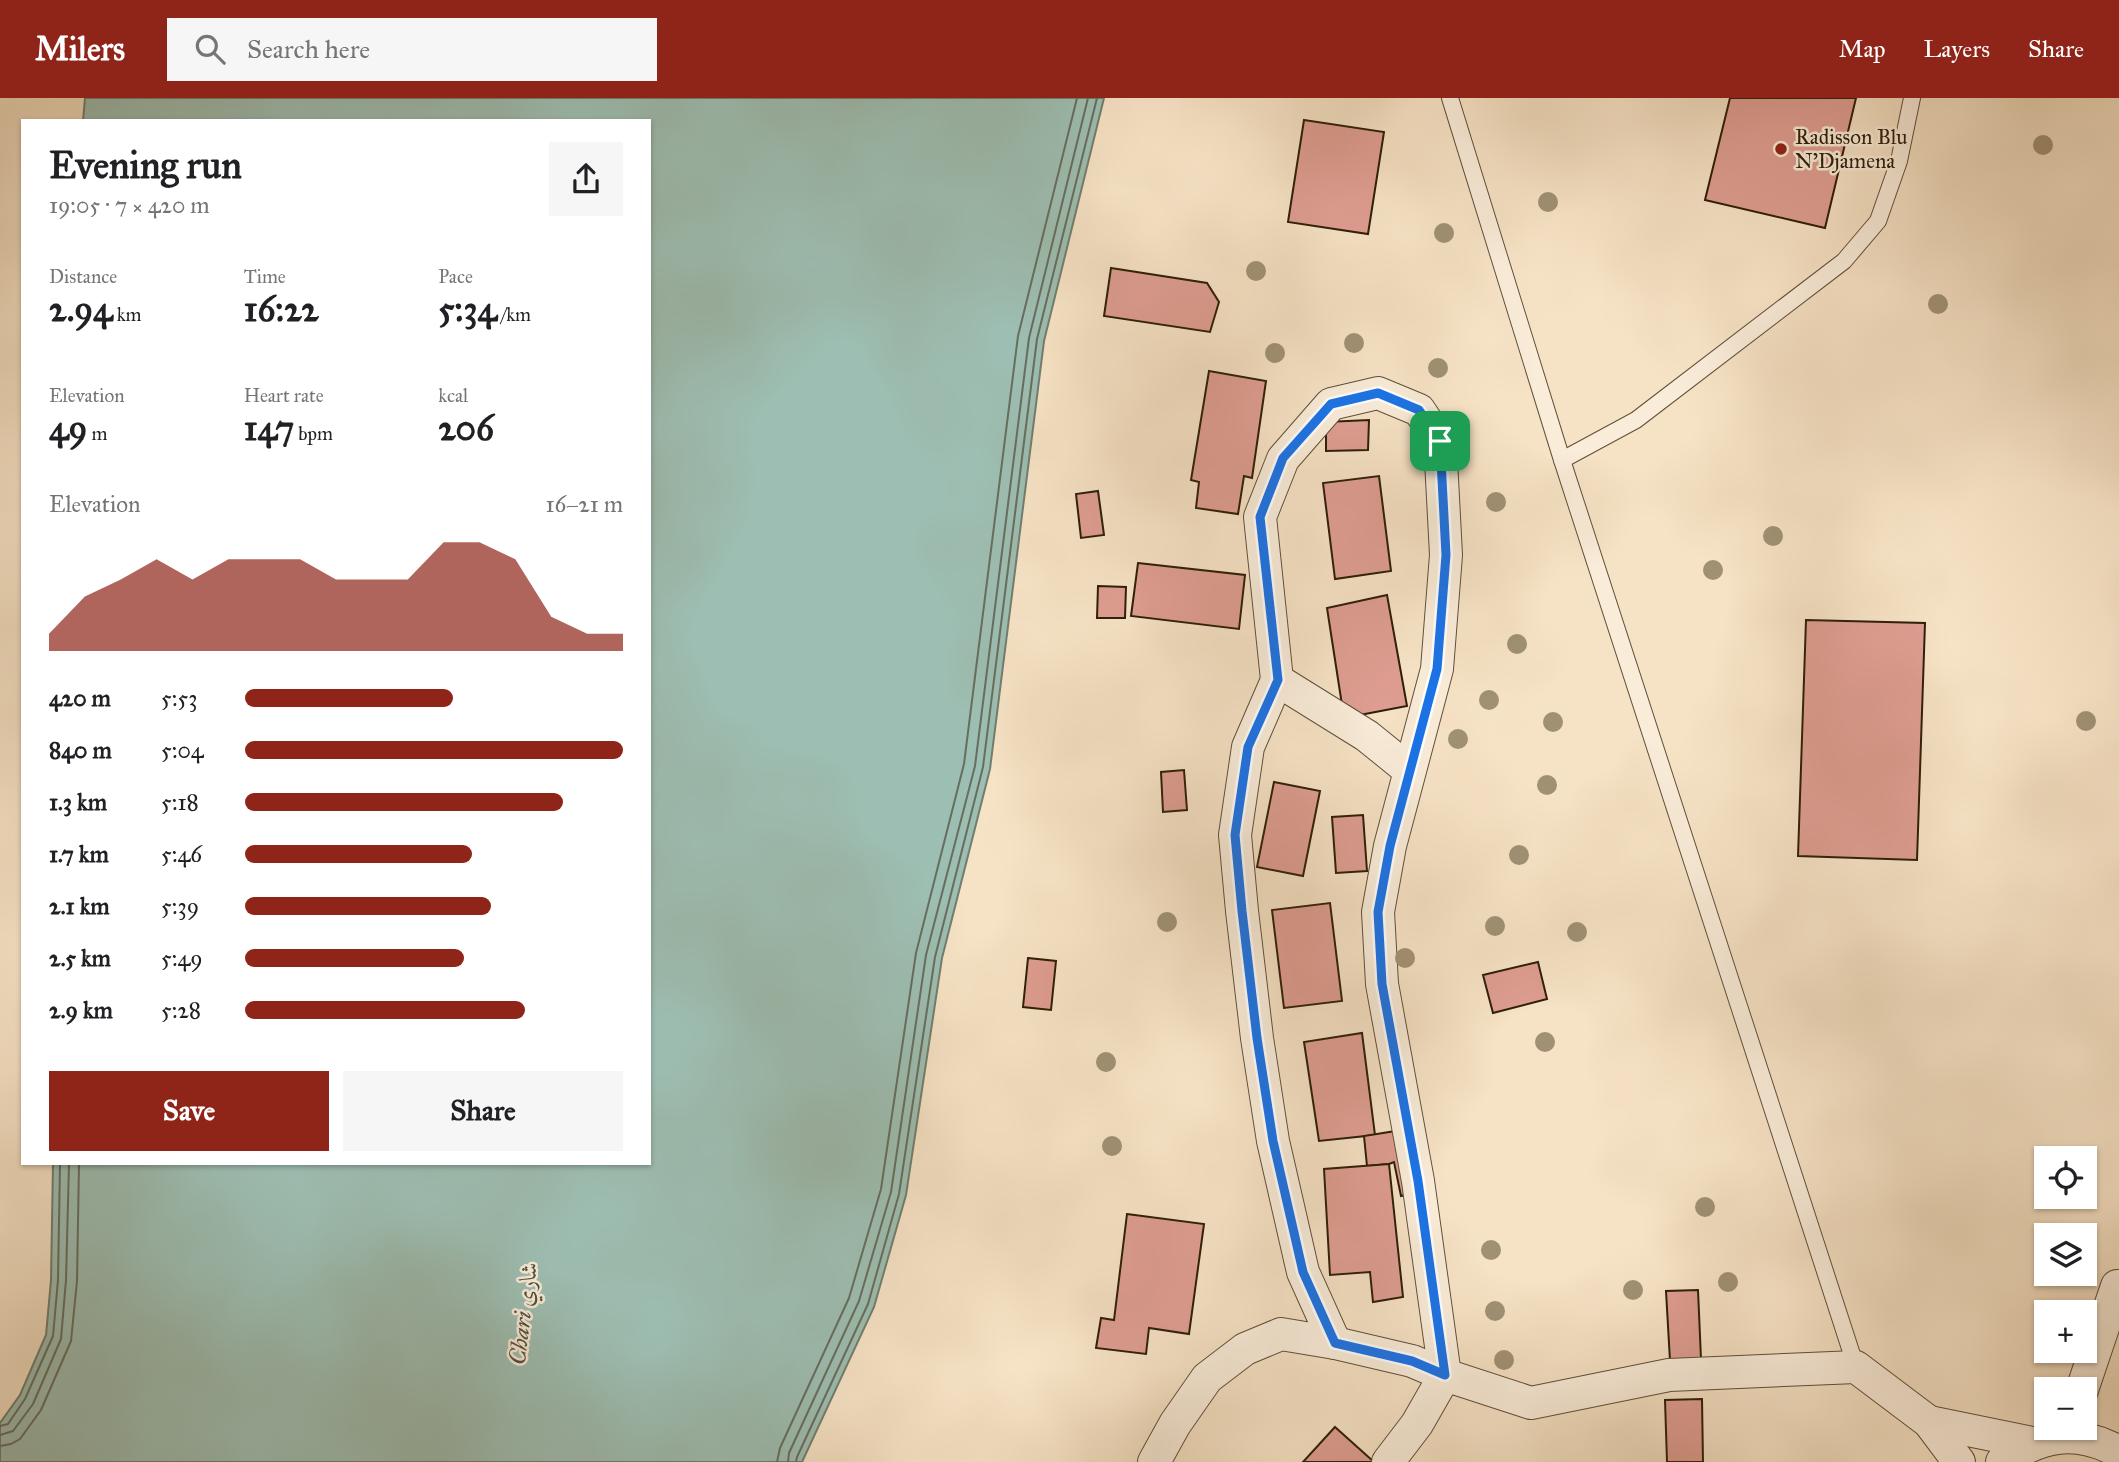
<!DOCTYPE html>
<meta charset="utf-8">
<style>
:root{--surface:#fff;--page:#f6f6f6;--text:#202124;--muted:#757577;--accent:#8f2418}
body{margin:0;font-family:"IM FELL Great Primer",Amiri,serif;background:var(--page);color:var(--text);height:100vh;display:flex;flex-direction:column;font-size:26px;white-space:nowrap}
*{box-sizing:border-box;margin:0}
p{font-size:23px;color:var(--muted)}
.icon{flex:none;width:38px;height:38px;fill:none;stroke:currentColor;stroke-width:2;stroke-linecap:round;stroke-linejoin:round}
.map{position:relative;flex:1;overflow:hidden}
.side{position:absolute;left:21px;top:21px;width:630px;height:1046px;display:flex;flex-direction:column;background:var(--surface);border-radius:0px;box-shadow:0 2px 5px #0004}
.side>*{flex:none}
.fabs{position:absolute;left:2034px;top:1048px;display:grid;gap:14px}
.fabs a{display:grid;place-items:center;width:63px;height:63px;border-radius:0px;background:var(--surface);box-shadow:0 2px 5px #0004;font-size:35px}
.pin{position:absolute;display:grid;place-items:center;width:60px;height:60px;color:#fff;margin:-30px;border-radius:14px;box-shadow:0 4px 10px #0006}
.round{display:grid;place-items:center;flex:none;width:74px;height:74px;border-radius:0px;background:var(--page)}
.head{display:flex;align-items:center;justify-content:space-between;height:119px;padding:0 28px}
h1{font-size:38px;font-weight:800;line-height:52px}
.figures{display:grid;grid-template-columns:repeat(3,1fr);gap:10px;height:119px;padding:7px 28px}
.figures div{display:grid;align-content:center}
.figures b{font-size:35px;font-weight:800}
.figures small{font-size:19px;font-weight:400}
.figures p{font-size:19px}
.chart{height:196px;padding:14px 28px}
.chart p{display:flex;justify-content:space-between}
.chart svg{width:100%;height:126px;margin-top:7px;fill:var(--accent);opacity:.7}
.action{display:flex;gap:14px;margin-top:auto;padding:14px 28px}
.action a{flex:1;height:80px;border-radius:0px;background:var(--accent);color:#fff;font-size:28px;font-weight:800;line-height:80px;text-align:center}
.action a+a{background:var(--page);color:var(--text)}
ul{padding:0 28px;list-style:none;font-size:23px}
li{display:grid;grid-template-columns:112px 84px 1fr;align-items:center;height:52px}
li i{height:18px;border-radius:9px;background:var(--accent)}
header{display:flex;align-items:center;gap:42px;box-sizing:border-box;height:98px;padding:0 35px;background:var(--accent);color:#fff}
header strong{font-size:33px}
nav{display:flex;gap:38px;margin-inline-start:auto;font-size:24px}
.search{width:490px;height:63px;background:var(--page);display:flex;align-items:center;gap:18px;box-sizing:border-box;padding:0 24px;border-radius:0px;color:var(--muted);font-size:26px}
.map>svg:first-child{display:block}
.water{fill:#9dbeb2;stroke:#717e6e;stroke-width:2}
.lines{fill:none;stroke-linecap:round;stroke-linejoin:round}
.shore{stroke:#666e5e;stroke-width:2}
.building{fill:#de9d91;stroke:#2e1e09;stroke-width:2}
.lane-casing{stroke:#604f38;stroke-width:18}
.street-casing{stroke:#604f38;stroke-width:34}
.lane{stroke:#f9ecd9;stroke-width:16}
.street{stroke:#f9ecd9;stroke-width:32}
.tree{fill:#a09174}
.route-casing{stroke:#fff;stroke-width:14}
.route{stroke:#1a73e8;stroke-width:9}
.poi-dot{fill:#8f2418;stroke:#f9ecd9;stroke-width:2.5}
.labels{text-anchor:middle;stroke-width:5;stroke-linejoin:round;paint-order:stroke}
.poi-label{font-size:21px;fill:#2e1e09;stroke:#f9ecd9;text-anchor:start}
.water-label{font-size:23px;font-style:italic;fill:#4f4e3c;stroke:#f9ecd9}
</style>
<header>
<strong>Milers</strong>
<div class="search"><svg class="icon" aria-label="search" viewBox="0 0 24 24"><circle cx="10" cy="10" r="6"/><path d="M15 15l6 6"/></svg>Search here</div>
<nav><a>Map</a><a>Layers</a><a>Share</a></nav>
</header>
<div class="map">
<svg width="2119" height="1364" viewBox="0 0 2119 1364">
<rect width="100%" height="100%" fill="#f6e2c5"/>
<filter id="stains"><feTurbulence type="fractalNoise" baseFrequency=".00286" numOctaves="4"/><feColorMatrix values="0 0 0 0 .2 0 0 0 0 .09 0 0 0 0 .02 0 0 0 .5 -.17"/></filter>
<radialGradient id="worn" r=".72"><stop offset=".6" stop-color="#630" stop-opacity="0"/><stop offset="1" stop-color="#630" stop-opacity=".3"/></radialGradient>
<polygon class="water" points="85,0 1104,0 1044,243 990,671 942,860 906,1097 874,1209 802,1364 0,1364 0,1325 20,1297 46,1237 51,1182 53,1066 649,1066 649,23 83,23"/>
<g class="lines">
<g class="shore">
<polyline points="0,1328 8,1326 25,1301 53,1238 58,1182 60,1066"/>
<polyline points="0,1337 13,1333 33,1306 61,1241 66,1182 69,1066"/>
<polyline points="0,1348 11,1346 20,1341 41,1312 71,1243 77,1183 79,1066"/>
<polyline points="777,1364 780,1350 849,1200 881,1091 916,855 964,666 1018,238 1077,0"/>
<polyline points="788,1364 789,1355 859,1203 891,1094 926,857 975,668 1029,240 1088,0"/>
<polyline points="796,1364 797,1359 868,1206 899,1096 935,859 983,669 1037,241 1097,0"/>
</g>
</g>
<g class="building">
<polygon points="1730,0 1856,0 1825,130 1705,102"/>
<polygon points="1304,22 1384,34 1368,136 1288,124"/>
<polygon points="1111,170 1207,185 1219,204 1210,234 1104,218"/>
<polygon points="1209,273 1266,283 1252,380 1244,378 1238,416 1196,410 1199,384 1191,382"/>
<polygon points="1369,322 1368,352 1326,353 1326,324"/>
<polygon points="1379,378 1391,473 1335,481 1323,385"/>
<polygon points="1098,393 1104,437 1081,440 1076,396"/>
<polygon points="1138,465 1245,477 1239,531 1131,518"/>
<polygon points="1098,488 1126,489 1125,520 1097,520"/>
<polygon points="1387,497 1407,608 1344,620 1327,510"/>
<polygon points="1806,522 1925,525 1917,762 1798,758"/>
<polygon points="1184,672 1187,712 1163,714 1161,674"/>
<polygon points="1274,684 1320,693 1303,778 1257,769"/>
<polygon points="1363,717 1367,773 1336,775 1332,719"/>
<polygon points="1330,805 1342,903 1284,910 1272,812"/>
<polygon points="1028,860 1056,863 1051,912 1023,909"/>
<polygon points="1538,864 1547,901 1493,915 1483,877"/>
<polygon points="1362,935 1375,1037 1319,1043 1304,944"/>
<polygon points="1402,1032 1420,1094 1401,1098 1394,1064 1389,1066 1367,1068 1364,1038"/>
<polygon points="1389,1066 1403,1199 1373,1204 1370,1174 1330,1177 1324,1071"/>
<polygon points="1127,1116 1204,1126 1189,1236 1149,1230 1146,1256 1096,1250 1101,1220 1114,1222"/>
<polygon points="1698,1192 1701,1261 1670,1263 1666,1193"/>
<polygon points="1702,1301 1703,1364 1667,1364 1665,1302"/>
<polygon points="1335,1329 1374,1364 1303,1364"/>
</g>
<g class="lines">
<defs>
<g id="lane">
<polyline points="1450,0 1562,362 1856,1269"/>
<polyline points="1562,362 1636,322 1844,163 1878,123 1899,63 1912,0"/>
</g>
<g id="street">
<polyline points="1277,582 1367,638 1409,672"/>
<polyline points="1335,1245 1303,1174 1273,1043 1257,940 1242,813 1235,737 1248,649 1277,582 1260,419 1283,361 1331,306 1378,295 1419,312 1440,343 1446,457 1437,571 1390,748 1378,814 1382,886 1418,1083 1445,1277 1417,1326 1388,1364"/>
<polyline points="2082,1292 2117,1188"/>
<polyline points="1929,1324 2032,1345"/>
<polyline points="1154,1364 1175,1326 1207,1280 1245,1251 1281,1236 1335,1245 1412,1263 1445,1277 1531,1305 1669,1277 1856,1269 1929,1324 1959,1364"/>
<path d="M2002,1364c39,-27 74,-34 117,-10"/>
</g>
</defs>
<use href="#lane" class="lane-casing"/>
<use href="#street" class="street-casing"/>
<use href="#lane" class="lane"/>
<use href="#street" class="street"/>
</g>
<g class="tree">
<circle cx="2043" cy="47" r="10"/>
<circle cx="1548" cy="104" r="10"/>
<circle cx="1444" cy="135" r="10"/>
<circle cx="1256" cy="173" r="10"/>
<circle cx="1938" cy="206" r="10"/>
<circle cx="1354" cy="245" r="10"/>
<circle cx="1275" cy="255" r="10"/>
<circle cx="1438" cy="270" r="10"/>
<circle cx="1496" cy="404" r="10"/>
<circle cx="1773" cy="438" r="10"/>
<circle cx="1713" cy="472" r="10"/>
<circle cx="1517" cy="546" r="10"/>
<circle cx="1489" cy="602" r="10"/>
<circle cx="2086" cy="623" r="10"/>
<circle cx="1553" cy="624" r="10"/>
<circle cx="1458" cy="641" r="10"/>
<circle cx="1547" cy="687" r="10"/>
<circle cx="1519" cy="757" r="10"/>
<circle cx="1167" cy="824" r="10"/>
<circle cx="1495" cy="828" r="10"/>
<circle cx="1577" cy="834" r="10"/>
<circle cx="1405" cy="860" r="10"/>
<circle cx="1545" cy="944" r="10"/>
<circle cx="1106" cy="964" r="10"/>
<circle cx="1112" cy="1048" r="10"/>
<circle cx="1705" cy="1109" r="10"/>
<circle cx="1491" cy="1152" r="10"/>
<circle cx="1728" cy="1184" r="10"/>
<circle cx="1633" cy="1192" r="10"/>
<circle cx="1495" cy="1213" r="10"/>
<circle cx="1504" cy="1262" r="10"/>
</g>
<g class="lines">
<defs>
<polygon id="route" points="1378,295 1419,312 1440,343 1446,457 1437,571 1390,748 1378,814 1382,886 1418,1083 1445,1277 1412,1263 1335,1245 1303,1174 1273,1043 1257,940 1242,813 1235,737 1248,649 1278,582 1260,419 1283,360 1331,306"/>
</defs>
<use href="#route" class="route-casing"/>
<use href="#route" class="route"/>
</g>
<circle class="poi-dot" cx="1781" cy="51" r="7"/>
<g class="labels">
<g class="poi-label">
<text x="1795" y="46">Radisson Blu<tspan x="1795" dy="24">N'Djamena</tspan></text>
</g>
<g class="water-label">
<text transform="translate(523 1215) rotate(-83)" y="8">Chari شاري</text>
</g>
</g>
<rect width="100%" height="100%" filter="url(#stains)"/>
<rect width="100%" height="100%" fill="url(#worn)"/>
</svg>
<div class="fabs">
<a><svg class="icon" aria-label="locate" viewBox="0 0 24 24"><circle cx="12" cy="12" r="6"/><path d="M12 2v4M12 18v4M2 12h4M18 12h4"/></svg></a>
<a><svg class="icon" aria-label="layers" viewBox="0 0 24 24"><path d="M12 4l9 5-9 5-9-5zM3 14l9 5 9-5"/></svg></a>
<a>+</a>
<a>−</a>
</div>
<div class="pin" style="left:1440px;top:343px;background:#1e9e55"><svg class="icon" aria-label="arrive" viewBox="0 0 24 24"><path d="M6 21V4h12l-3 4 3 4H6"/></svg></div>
<section class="side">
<div class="head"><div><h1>Evening run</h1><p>19:05 · 7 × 420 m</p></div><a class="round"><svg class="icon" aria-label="share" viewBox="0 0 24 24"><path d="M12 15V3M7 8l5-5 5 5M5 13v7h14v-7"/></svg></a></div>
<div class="figures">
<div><p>Distance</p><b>2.94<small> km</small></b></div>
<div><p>Time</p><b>16:22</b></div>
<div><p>Pace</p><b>5:34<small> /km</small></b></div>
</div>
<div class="figures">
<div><p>Elevation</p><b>49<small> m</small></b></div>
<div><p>Heart rate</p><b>147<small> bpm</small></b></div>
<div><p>kcal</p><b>206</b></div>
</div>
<div class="chart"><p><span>Elevation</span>16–21 m</p>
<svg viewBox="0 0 160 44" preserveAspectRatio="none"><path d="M0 44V38L10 25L20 19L30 12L40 19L50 12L60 12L70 12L80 19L90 19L100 19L110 6L120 6L130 12L140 32L150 38L160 38V44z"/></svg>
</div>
<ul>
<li><b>420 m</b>5:53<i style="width:55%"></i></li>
<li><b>840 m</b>5:04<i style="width:100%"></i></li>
<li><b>1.3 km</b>5:18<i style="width:84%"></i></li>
<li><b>1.7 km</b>5:46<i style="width:60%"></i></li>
<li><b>2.1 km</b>5:39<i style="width:65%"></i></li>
<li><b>2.5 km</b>5:49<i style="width:58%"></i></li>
<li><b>2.9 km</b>5:28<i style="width:74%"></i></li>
</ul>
<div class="action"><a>Save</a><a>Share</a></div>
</section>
</div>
